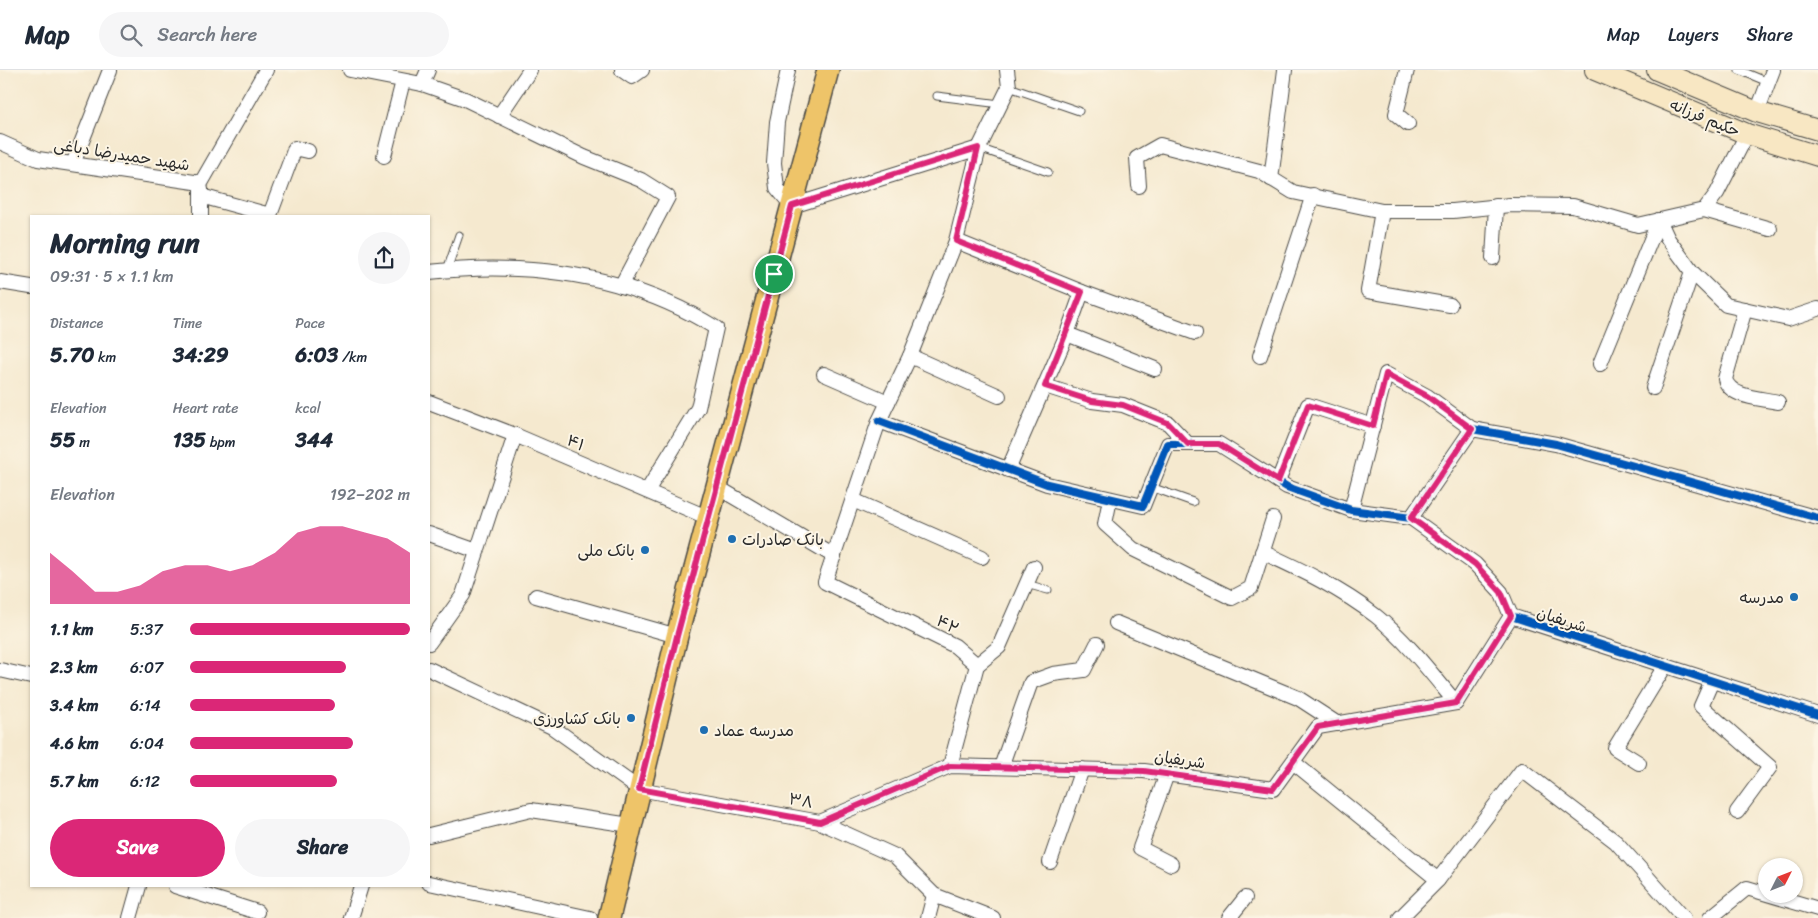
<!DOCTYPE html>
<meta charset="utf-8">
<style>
:root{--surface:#fff;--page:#f6f6f7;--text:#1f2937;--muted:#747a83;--line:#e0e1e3;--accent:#db2777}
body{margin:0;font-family:Sriracha,"Playpen Sans Arabic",sans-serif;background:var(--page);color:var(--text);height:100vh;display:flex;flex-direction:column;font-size:19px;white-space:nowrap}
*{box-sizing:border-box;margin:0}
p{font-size:16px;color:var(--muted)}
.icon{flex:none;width:28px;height:28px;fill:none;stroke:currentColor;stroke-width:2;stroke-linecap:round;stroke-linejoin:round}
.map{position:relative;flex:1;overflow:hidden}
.panel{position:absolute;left:30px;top:145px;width:400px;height:672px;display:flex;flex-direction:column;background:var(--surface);border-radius:0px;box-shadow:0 1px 4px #0004}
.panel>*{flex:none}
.needle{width:32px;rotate:48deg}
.fabs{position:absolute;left:1758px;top:788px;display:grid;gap:10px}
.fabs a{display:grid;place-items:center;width:45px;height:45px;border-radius:50%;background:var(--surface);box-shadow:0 1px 4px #0004;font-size:25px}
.pin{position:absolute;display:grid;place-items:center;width:42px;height:42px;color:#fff;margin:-21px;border:2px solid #fff;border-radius:50%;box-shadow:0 1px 5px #0007}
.round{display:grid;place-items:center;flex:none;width:52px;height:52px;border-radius:26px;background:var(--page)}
.headline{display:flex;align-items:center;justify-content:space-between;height:85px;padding:0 20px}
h1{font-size:28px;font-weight:700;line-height:38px}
.figures{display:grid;grid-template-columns:repeat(3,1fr);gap:8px;height:85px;padding:5px 20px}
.figures div{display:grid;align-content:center}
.figures b{font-size:21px;font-weight:700}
.figures small{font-size:14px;font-weight:400}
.figures p{font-size:14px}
.chart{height:140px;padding:10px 20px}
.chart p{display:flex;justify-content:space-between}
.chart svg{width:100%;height:90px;margin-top:5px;fill:var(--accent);opacity:.7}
.action{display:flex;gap:10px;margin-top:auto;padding:10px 20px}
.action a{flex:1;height:58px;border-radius:30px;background:var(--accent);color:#fff;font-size:20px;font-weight:700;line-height:58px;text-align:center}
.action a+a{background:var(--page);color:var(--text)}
ul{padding:0 20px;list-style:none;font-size:16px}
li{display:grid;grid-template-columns:80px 60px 1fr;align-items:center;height:38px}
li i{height:12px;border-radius:6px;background:var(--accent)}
header{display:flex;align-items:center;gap:30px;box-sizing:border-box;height:70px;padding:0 25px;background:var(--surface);border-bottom:1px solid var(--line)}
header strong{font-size:24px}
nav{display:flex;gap:28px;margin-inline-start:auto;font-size:18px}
.search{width:350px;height:45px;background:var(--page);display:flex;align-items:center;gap:12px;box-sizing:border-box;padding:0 18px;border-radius:28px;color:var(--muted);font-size:19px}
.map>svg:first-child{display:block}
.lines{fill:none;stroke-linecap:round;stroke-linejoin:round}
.lane-casing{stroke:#494844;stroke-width:9}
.street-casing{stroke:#494844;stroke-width:16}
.secondary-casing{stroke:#494844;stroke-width:22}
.primary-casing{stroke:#494844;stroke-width:24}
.lane{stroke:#fff;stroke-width:7}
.street{stroke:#fff;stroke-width:14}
.secondary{stroke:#f8e7c3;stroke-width:20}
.primary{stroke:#eec469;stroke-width:21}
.cycleway-casing{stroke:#fcf5e5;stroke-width:11}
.cycleway{stroke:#0057b8;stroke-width:8}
.route-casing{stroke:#fff;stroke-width:10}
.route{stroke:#db2777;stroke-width:6}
.poi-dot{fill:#1f6fb2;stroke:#fcf5e5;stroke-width:2}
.labels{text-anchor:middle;stroke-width:4;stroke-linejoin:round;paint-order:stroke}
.street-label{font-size:16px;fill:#2b2b2b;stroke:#fcf5e5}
.poi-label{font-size:16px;fill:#2b2b2b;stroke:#fcf5e5;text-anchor:end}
</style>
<header>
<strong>Map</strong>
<div class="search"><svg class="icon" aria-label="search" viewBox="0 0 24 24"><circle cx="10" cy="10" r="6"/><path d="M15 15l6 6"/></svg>Search here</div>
<nav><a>Map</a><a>Layers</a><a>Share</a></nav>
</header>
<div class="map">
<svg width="1818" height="848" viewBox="0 0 1818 848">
<rect width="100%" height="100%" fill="#fcf5e5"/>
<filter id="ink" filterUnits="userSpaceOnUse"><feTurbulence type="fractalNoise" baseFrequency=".02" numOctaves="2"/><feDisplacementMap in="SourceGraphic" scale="10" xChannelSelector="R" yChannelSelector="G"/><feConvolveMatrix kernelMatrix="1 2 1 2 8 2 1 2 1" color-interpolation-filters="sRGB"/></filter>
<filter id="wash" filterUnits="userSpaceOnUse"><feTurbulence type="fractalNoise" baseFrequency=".0096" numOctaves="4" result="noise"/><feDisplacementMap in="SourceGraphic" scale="20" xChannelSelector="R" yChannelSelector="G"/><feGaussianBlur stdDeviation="1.12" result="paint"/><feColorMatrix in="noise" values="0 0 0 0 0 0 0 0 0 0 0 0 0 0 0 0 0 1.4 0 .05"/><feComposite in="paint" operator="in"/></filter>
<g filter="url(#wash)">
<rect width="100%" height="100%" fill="#f5e9cf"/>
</g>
<g filter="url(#ink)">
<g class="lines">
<defs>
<g id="lane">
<polyline points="1739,0 1768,12"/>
<polyline points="1009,17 1079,41"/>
<polyline points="937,26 1000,34"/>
<polyline points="979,78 1048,102"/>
<polyline points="447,200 459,165"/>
<polyline points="1151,417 1193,432"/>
<polyline points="1026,514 1048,520"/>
</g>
<g id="street">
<polyline points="350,0 422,14 465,29 584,87 641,110 668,127 621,216"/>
<polyline points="622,0 632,7 642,0"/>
<polyline points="788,0 777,52 774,93 777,118 792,136 979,78"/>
<polyline points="1407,0 1396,44 1408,54"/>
<polyline points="422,14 428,0"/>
<polyline points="1757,42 1773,0"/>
<polyline points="499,46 530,0"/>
<polyline points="0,72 38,89 201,113 266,0"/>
<polyline points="384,86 403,11"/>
<polyline points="73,94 110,0"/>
<polyline points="1271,109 1285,0"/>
<polyline points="1139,116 1137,88 1160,75 1259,101 1293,122 1382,141 1453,141 1510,135 1573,136 1638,155 1704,140 1717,123 1747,64"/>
<polyline points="201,126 270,145 295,78 308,81"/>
<polyline points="1704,140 1770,159"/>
<polyline points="1382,141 1368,221 1450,235"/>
<polyline points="201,146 201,119"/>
<polyline points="1659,150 1668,169 1692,202 1726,235 1788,249 1818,239"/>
<polyline points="956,171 1082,222 1195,263"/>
<polyline points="1493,188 1496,136"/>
<path d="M429,202c101,-11 200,2 287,56l-18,80 -51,83"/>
<polyline points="0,212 31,217"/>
<path d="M1745,239l-20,70c5,19 36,19 53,23"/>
<polyline points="1067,264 1155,299"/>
<polyline points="910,286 999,326"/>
<polyline points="1260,286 1313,125"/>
<polyline points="1600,294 1659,150"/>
<polyline points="824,304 888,332"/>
<polyline points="1045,316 1092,331 1123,335 1168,353 1188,374"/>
<polyline points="1653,318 1692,202"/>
<polyline points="429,332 515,365 709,448"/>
<polyline points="879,351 1047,414 1143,436 1168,374 1219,374 1287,417 1351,440 1411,448 1472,359 1556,374 1818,448"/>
<polyline points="1008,400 1067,264 1082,222"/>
<polyline points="1278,411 1308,335 1373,356"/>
<polyline points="717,417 834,486"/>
<polyline points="1110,429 1105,454 1133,479 1232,528 1251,518 1273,449"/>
<polyline points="853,430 982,487"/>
<polyline points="1351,440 1386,304 1427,326 1472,359"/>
<polyline points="1411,448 1475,494 1501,522 1511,546"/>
<polyline points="429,464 477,481"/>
<path d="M1262,482c40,18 79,37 114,64 29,23 56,58 80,87"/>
<polyline points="536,526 677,566"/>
<polyline points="1116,553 1298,628 1338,654"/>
<polyline points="429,573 463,525 515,365"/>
<polyline points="977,595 999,577 1034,497"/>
<polyline points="429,599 552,657 639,719 820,752 895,786 934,825 993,848"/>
<polyline points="0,600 31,607"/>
<polyline points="1712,611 1701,636 1770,697 1737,742"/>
<polyline points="1293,692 1438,810"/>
<polyline points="1639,693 1615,678 1665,596"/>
<polyline points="950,696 977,595 955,576 825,512 879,351 910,286 956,171 979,78 1009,17 1007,0"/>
<polyline points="1001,697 1031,612 1053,604 1084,600 1097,574"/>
<polyline points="1167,704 1140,778 1171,794"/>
<polyline points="820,752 950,696 1144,701 1273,719 1318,657 1456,633 1511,546 1818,645"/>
<polyline points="429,765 531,740 630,755"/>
<polyline points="1050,792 1082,699"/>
<polyline points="429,813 590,848"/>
<polyline points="175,816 257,842"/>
<polyline points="130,848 139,816"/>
<polyline points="351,848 361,816"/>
<polyline points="928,848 934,825"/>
<polyline points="1229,848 1245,828"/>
<polyline points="1400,848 1438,810 1522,700 1616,772 1684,848"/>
<polyline points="1710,848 1747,818 1818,839"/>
</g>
<g id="secondary">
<polyline points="1595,0 1747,64 1818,86"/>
<polyline points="1657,0 1757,42 1818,60"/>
</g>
<polyline id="primary" points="609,848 677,566 828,0"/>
</defs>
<use href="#lane" class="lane-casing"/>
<use href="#street" class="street-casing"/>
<use href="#secondary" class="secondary-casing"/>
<use href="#primary" class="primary-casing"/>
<use href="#lane" class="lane"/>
<use href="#street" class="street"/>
<use href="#secondary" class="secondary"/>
<use href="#primary" class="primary"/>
<defs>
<g id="cycleway">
<polyline points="879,351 1047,414 1143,436 1168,374 1219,374 1287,417 1351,440 1411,448 1472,359 1556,374 1818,448"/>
<polyline points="820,752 950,696 1144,701 1273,719 1318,657 1456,633 1511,546 1818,645"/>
</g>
</defs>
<use href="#cycleway" class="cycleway-casing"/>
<use href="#cycleway" class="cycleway"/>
</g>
</g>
<g class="lines" filter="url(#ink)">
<defs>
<polygon id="route" points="978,78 956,171 1082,222 1045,316 1092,331 1123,335 1168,353 1188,374 1219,374 1278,411 1308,335 1373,356 1386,304 1427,326 1472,359 1411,448 1475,494 1501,522 1511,546 1456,633 1318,657 1273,719 1144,701 950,696 820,752 639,719 677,566 792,136"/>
</defs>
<use href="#route" class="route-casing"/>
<use href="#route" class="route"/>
</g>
<g class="poi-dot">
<circle cx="732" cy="469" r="5"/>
<circle cx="645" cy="480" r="5"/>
<circle cx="1794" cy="527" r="5"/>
<circle cx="631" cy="648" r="5"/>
<circle cx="704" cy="660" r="5"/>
</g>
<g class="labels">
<g class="street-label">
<text transform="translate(1705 47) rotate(23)" y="6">حکیم فرزانه</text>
<text transform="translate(122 84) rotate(9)" y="6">شهید حمیدرضا دباغی</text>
<text transform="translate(576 372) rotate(23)" y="6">۴۱</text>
<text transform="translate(1562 549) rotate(18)" y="6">شریفیان</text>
<text transform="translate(948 554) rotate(28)" y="6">۴۲</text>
<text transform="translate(1180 689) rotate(8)" y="6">شریفیان</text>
<text transform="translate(801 730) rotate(10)" y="6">۳۸</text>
</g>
<g class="poi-label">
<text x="742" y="475" text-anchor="start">بانک صادرات</text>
<text x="635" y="486">بانک ملی</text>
<text x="1784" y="533">مدرسه</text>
<text x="621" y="654">بانک کشاورزی</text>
<text x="714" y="666" text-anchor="start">مدرسه عماد</text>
</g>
</g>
</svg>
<div class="fabs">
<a><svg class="needle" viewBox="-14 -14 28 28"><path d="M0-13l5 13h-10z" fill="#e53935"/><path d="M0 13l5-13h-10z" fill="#747a83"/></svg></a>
</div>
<div class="pin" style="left:774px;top:204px;background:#1e9e55"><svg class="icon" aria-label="arrive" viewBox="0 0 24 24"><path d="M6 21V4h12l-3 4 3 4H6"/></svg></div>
<section class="panel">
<div class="headline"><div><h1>Morning run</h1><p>09:31 · 5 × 1.1 km</p></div><a class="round"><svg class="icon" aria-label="share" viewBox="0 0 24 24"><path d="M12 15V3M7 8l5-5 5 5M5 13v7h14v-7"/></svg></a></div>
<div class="figures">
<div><p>Distance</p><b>5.70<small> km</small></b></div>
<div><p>Time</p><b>34:29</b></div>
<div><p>Pace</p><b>6:03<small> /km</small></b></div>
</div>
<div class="figures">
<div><p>Elevation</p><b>55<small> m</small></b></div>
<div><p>Heart rate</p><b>135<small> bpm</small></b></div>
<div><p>kcal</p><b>344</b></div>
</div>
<div class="chart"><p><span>Elevation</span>192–202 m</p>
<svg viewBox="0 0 160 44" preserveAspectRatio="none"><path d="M0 44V19L10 28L20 38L30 38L40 35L50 28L60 25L70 25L80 28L90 25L100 19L110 9L120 6L130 6L140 9L150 12L160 19V44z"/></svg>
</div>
<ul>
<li><b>1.1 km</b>5:37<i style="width:100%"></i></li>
<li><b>2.3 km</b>6:07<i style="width:71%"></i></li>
<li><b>3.4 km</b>6:14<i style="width:66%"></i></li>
<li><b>4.6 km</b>6:04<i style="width:74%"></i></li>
<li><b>5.7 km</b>6:12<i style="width:67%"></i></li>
</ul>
<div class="action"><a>Save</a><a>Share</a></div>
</section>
</div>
